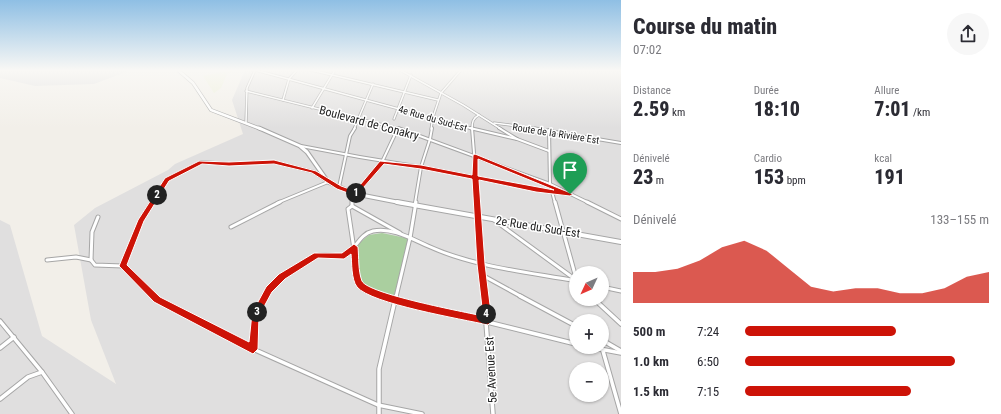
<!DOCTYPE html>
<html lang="fr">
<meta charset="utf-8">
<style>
:root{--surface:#fff;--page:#f7f7f7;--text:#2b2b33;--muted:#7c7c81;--accent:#cd1307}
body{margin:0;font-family:"Roboto Condensed",sans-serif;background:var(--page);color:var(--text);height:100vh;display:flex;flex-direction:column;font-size:15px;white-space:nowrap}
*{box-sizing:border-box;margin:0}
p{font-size:13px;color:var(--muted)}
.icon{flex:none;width:22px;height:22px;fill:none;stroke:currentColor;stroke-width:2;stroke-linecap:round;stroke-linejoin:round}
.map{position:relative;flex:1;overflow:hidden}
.panel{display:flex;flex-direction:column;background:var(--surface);width:380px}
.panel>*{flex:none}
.needle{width:26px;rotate:226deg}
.tools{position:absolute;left:569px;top:266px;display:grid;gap:8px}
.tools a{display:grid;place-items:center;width:40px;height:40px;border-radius:50%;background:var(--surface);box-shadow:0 1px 3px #0004;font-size:20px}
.pin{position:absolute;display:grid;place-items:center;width:34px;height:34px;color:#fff;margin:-41px -17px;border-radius:50% 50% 50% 0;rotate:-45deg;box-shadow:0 0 4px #0007}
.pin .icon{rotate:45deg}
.km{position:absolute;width:20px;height:20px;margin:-10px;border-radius:50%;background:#222;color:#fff;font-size:11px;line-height:20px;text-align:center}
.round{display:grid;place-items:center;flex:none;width:42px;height:42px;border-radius:21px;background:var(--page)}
.headline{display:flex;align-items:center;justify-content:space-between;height:68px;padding:0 12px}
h1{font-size:22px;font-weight:800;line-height:30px}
.figures{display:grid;grid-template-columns:repeat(3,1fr);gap:6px;height:68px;padding:4px 12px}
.figures div{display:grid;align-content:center}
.figures b{font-size:20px;font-weight:800}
.figures small{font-size:11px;font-weight:400}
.figures p{font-size:11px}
.chart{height:112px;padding:8px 12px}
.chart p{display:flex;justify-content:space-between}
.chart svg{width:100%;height:72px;margin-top:4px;fill:var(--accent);opacity:.7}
ul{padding:0 12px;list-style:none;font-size:13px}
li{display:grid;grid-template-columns:64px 48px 1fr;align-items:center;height:30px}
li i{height:10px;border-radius:5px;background:var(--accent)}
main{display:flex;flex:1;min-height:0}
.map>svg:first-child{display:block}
.residential{fill:#e0dfdf;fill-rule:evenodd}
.farmland{fill:#ecefd6}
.forest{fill:#aacf9f}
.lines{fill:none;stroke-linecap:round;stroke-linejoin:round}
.minor-far3-casing{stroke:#a6a6a6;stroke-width:3}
.minor-far2-casing{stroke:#a6a6a6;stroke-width:4}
.minor-far1-casing{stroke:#a6a6a6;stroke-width:5}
.minor-casing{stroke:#a6a6a6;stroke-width:5.5}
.tertiary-far2-casing{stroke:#a6a6a6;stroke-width:4}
.tertiary-far1-casing{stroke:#a6a6a6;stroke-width:5}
.tertiary-casing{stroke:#a6a6a6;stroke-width:6}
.minor-far3{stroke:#fff;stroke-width:1.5}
.minor-far2{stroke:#fff;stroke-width:2}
.minor-far1{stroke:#fff;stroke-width:3}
.minor{stroke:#fff;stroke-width:3.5}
.tertiary-far2{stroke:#fff;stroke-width:2.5}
.tertiary-far1{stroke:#fff;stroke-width:3}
.tertiary{stroke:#fff;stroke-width:4}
.route{fill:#cd1307;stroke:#fff;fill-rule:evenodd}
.labels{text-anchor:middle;stroke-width:3;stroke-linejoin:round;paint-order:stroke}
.far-street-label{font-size:10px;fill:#222;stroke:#fff}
.street-label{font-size:12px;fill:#222;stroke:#fff}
</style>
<main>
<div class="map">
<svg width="621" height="414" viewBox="0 0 621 414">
<rect width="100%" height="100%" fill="#f2efe9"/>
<g class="residential">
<polygon points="0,70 131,70 94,84 35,86 0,78"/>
<path d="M245,70h376v344h-621v-194l10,5 32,111 74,48 -25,-64 -17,-95 21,-17 73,-38 7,-6 68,-30 -11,-34zM576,273h26v26h-26zM576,321h26v26h-26zM576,369h26v26h-26z"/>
</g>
<polygon class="farmland" points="228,70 235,70 227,74 221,88 214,93 203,76"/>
<polygon class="forest" points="382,233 406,238 408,241 395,293 392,297 368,289 360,280 356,252 358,244 369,235"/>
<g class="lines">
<defs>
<g id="minor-far3">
<polyline points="255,70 473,129"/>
<polyline points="311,70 438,100"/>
<polyline points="400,70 463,105 501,129"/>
<polyline points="246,91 400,129"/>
<polyline points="283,100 289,79 297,70"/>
<polyline points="312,108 335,70"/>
<polyline points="394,119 411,75"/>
<polyline points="246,122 247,88 255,70"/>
<polyline points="494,123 540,129"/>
<polyline points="354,129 373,84"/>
<polyline points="431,129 433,117 441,93 461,70"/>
<path d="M472,129c0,-7 1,-11 7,-14"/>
</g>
<g id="minor-far2">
<polyline points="398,128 550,184 589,203"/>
<polyline points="470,128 517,139"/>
<polyline points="472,128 478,203"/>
<polyline points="499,128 517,139 549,151"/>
<polyline points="532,128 621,143"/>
<polyline points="549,130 550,184 555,203"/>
<path d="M301,146c40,8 80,15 120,21 49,8 97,21 146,27"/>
<polyline points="339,187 350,136 355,128"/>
<polyline points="152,203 167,179 201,162 229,164 274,162 314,172 327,181"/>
<polyline points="277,203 328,182"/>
<polyline points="352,203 356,194 382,162 398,128"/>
<polyline points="415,203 421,167 430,139 432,128"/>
</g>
<g id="minor-far1">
<polyline points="352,202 352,206 400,233"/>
<polyline points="478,202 485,297"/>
<polyline points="555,202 576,278"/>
<polyline points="587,202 621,219"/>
<polyline points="352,206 348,209 359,283 365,290 385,297"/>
<polyline points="98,217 92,232 91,260 95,265 123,266 154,297"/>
<polyline points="494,220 576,280"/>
<polyline points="231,227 280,202"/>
<polyline points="47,260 76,257 91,260"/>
<polyline points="123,266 141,220 152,202"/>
<polyline points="482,275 522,297"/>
<polyline points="602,287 621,291"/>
<path d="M265,297c9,-15 35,-35 51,-41 7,-3 20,0 28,0 12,-6 15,-22 29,-25 19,-4 39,8 55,15 46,21 99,26 148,35"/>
<polyline points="396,297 410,238 416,202"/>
</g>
<g id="minor">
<polyline points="153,296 157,300 253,349 378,405 422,414"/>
<polyline points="382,296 576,344"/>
<polyline points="484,296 493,414"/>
<polyline points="520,296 576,326"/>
<polyline points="594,299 621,324"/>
<polyline points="0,321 42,372 72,414"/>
<polyline points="602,340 621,351"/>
<polyline points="589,347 621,353"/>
<polyline points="0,348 14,337"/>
<polyline points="253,349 255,315 266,296"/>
<polyline points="603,351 621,414"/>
<polyline points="0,399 28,377 42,372"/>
<polyline points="379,414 379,369 396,296"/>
</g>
<polyline id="tertiary-far2" points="178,70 193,83 211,110 261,129"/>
<polyline id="tertiary-far1" points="259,128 300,146 307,152 328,182 356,194 402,203"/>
<polyline id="tertiary" points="397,202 621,242"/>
</defs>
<use href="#minor-far3" class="minor-far3-casing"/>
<use href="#minor-far2" class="minor-far2-casing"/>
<use href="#minor-far1" class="minor-far1-casing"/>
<use href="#minor" class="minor-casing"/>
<use href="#tertiary-far2" class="tertiary-far2-casing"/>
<use href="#tertiary-far1" class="tertiary-far1-casing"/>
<use href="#tertiary" class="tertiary-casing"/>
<use href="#minor-far3" class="minor-far3"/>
<use href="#minor-far2" class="minor-far2"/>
<use href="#minor-far1" class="minor-far1"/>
<use href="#minor" class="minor"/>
<use href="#tertiary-far2" class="tertiary-far2"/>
<use href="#tertiary-far1" class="tertiary-far1"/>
<use href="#tertiary" class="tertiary"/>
</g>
<linearGradient id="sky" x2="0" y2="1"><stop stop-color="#8fbfe4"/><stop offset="0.55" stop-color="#f9f8f5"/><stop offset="1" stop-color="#f9f8f5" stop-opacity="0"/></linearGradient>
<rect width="621" height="128" fill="url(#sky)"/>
<path class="route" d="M475,154l98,40 -3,2 -34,-4 -57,-12 6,84 7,57 -4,4c-26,-6 -117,-21 -131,-38 -6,-8 -5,-24 -6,-33l-7,5 -26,-1 -33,21 -13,13 -13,24 -1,33 -5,5 -99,-52 -35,-36 19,-46 27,-42 34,-17 30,1 45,-2 42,11 25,15 14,5 25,-30 41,4 51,10 1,-20zM478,159l76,31 -76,-14zM202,164l27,2 45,-2 38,9 25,16 19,7 28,-32 37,5 51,10 5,85 6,52c-18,-4 -115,-22 -121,-35 -4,-10 -3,-24 -4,-34l-4,-3 -12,9h-28l-35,21 -13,13 -14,26 -3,29 -89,-45 -33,-32 17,-44 25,-40z"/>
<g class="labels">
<g class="far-street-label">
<text transform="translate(433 118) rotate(16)" y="4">4e Rue du Sud-Est</text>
<text transform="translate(556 133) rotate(9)" y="4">Route de la Rivière Est</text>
</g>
<g class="street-label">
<text transform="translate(369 123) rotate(15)" y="4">Boulevard de Conakry</text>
<text transform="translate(538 227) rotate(9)" y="4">2e Rue du Sud-Est</text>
<text transform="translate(491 370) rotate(-93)" y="4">5e Avenue Est</text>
</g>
</g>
</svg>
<div class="tools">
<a><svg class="needle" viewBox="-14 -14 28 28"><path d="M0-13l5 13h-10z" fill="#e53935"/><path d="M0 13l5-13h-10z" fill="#7c7c81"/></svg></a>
<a>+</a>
<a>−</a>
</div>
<div class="pin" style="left:570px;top:194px;background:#1e9e55"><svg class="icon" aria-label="arrive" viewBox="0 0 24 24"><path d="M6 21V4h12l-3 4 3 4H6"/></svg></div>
<b class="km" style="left:356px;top:193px">1</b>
<b class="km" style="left:157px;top:195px">2</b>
<b class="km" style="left:257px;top:312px">3</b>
<b class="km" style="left:486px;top:314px">4</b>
</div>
<section class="panel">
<div class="headline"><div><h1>Course du matin</h1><p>07:02</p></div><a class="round"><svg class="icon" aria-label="share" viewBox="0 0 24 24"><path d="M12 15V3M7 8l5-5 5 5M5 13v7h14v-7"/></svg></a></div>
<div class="figures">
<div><p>Distance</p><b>2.59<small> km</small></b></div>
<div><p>Durée</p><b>18:10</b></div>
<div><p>Allure</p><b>7:01<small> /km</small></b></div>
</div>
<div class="figures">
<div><p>Dénivelé</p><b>23<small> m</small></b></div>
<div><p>Cardio</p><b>153<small> bpm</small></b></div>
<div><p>kcal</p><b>191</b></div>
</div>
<div class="chart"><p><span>Dénivelé</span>133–155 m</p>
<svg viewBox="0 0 160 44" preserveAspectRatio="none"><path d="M0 44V25L10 25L20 23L30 18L40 10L50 6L60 12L70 23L80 34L90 37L100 35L110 35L120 38L130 38L140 35L150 28L160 25V44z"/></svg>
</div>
<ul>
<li><b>500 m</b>7:24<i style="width:62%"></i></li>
<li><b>1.0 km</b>6:50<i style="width:86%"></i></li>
<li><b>1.5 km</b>7:15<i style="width:68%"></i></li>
</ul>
</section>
</main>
